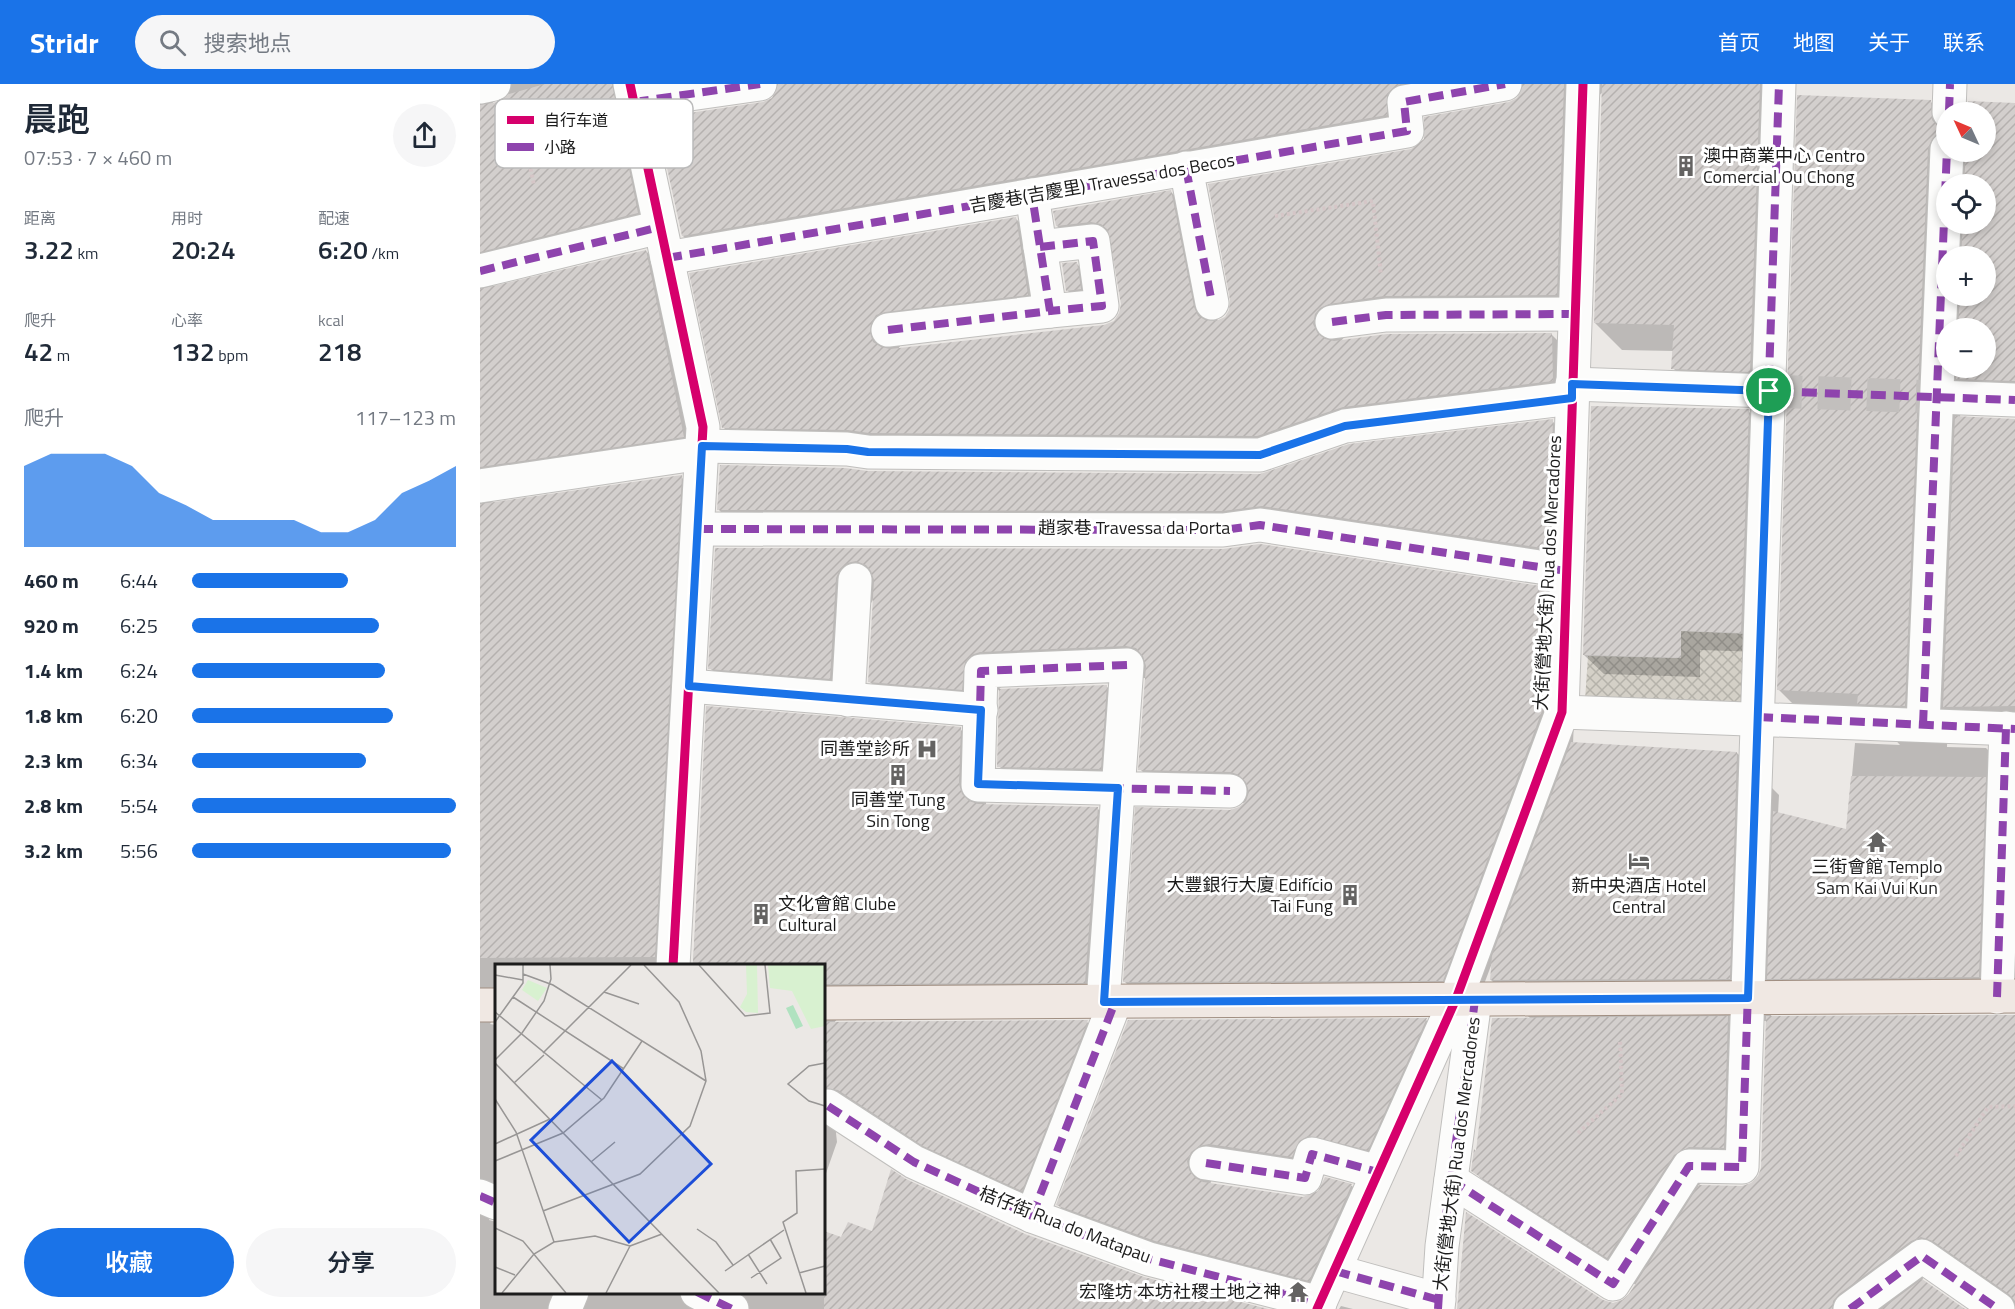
<!DOCTYPE html>
<html lang="zh">
<meta charset="utf-8">
<style>
:root{--surface:#fff;--page:#f6f6f7;--text:#1f2937;--muted:#747a83;--accent:#1a73e8}
body{margin:0;font-family:"Titillium Web","Noto Sans SC",sans-serif;background:var(--page);color:var(--text);height:100vh;display:flex;flex-direction:column;font-size:22px;white-space:nowrap}
*{box-sizing:border-box;margin:0}
p{font-size:20px;color:var(--muted)}
.icon{flex:none;width:33px;height:33px;fill:none;stroke:currentColor;stroke-width:2;stroke-linecap:round;stroke-linejoin:round}
.map{position:relative;flex:1;overflow:hidden}
.side{display:flex;flex-direction:column;background:var(--surface);width:480px}
.side>*{flex:none}
.needle{width:39px;rotate:314deg}
.buttons{position:absolute;left:1456px;top:18px;display:grid;gap:12px}
.buttons a{display:grid;place-items:center;width:60px;height:60px;border-radius:50%;background:var(--surface);box-shadow:0 3px 9px #0003;font-size:30px}
.pin{position:absolute;display:grid;place-items:center;width:51px;height:51px;color:#fff;margin:-26px;border:3px solid #fff;border-radius:50%;box-shadow:0 2px 6px #0007}
.round{display:grid;place-items:center;flex:none;width:63px;height:63px;border-radius:32px;background:var(--page)}
.overview{display:flex;align-items:center;justify-content:space-between;height:102px;padding:0 24px}
h1{font-size:33px;font-weight:600;line-height:45px}
.stats{display:grid;grid-template-columns:repeat(3,1fr);gap:9px;height:102px;padding:6px 24px}
.stats div{display:grid;align-content:center}
.stats b{font-size:26px;font-weight:600}
.stats small{font-size:16px;font-weight:400}
.stats p{font-size:16px}
.chart{height:168px;padding:12px 24px}
.chart p{display:flex;justify-content:space-between}
.chart svg{width:100%;height:108px;margin-top:6px;fill:var(--accent);opacity:.7}
.primary-button{display:flex;gap:12px;margin-top:auto;padding:12px 24px}
.primary-button a{flex:1;height:69px;border-radius:36px;background:var(--accent);color:#fff;font-size:24px;font-weight:600;line-height:69px;text-align:center}
.primary-button a+a{background:var(--page);color:var(--text)}
ul{padding:0 24px;list-style:none;font-size:20px}
li{display:grid;grid-template-columns:96px 72px 1fr;align-items:center;height:45px}
li i{height:15px;border-radius:8px;background:var(--accent)}
header{display:flex;align-items:center;gap:36px;box-sizing:border-box;height:84px;padding:0 30px;background:var(--accent);color:#fff}
header strong{font-size:28px}
nav{display:flex;gap:33px;margin-inline-start:auto;font-size:21px}
.search{width:420px;height:54px;background:var(--page);display:flex;align-items:center;gap:15px;box-sizing:border-box;padding:0 21px;border-radius:33px;color:var(--muted);font-size:22px}
main{display:flex;flex:1;min-height:0}
.map>svg:first-child{display:block}
.construction{fill:url(#construction-cross-hatch)}
.shadow{fill:#0003;fill-rule:evenodd}
.building{fill:url(#building-hatch)}
.lines{fill:none;stroke-linecap:round;stroke-linejoin:round}
.minor-tunnel{stroke:#c2bfbd;stroke-width:33;stroke-dasharray:33 16;stroke-linecap:butt}
.minor-casing{stroke:#c0bfbd;stroke-width:35}
.major-casing{stroke:#a18f82;stroke-width:35}
.path{stroke:#d5c6c7;stroke-width:4;stroke-dasharray:3 3;stroke-linecap:butt}
.minor{stroke:#fcfcfb;stroke-width:33}
.major{stroke:#f0e8e3;stroke-width:33}
.quiet{stroke:#8e44ad;stroke-width:8;stroke-dasharray:15 8;stroke-linecap:butt}
.cycleway-casing{stroke:#fff;stroke-width:13}
.cycleway{stroke:#d6006c;stroke-width:9}
.route-casing{stroke:#fff;stroke-width:12}
.route{stroke:#1a73e8;stroke-width:8}
.labels{text-anchor:middle;stroke-width:6;stroke-linejoin:round;paint-order:stroke}
.poi-label{font-size:18px;fill:#1c1c1c;stroke:#fff;text-anchor:end}
.street-label{font-size:18px;fill:#1c1c1c;stroke:#fff}
.inset-road{fill:none;stroke:#989695;stroke-width:1.5}
.view{fill:#1d4ed8;fill-opacity:0.15;stroke:#1d4ed8;stroke-width:3}
.inset-edge{fill:none;stroke:#1c1c1c;stroke-width:3}
.key{fill:#fff;stroke:#bbb;stroke-width:1.5}
.key-label{font-size:16px;fill:#1c1c1c}
</style>
<header>
<strong>Stridr</strong>
<div class="search"><svg class="icon" aria-label="search" viewBox="0 0 24 24"><circle cx="10" cy="10" r="6"/><path d="M15 15l6 6"/></svg>搜索地点</div>
<nav><a>首页</a><a>地图</a><a>关于</a><a>联系</a></nav>
</header>
<main>
<section class="side">
<div class="overview"><div><h1>晨跑</h1><p>07:53 · 7 × 460 m</p></div><a class="round"><svg class="icon" aria-label="share" viewBox="0 0 24 24"><path d="M12 15V3M7 8l5-5 5 5M5 13v7h14v-7"/></svg></a></div>
<div class="stats">
<div><p>距离</p><b>3.22<small> km</small></b></div>
<div><p>用时</p><b>20:24</b></div>
<div><p>配速</p><b>6:20<small> /km</small></b></div>
</div>
<div class="stats">
<div><p>爬升</p><b>42<small> m</small></b></div>
<div><p>心率</p><b>132<small> bpm</small></b></div>
<div><p>kcal</p><b>218</b></div>
</div>
<div class="chart"><p><span>爬升</span>117–123 m</p>
<svg viewBox="0 0 160 44" preserveAspectRatio="none"><path d="M0 44V11L10 6L20 6L30 6L40 11L50 22L60 27L70 33L80 33L90 33L100 33L110 38L120 38L130 33L140 22L150 17L160 11V44z"/></svg>
</div>
<ul>
<li><b>460 m</b>6:44<i style="width:59%"></i></li>
<li><b>920 m</b>6:25<i style="width:71%"></i></li>
<li><b>1.4 km</b>6:24<i style="width:73%"></i></li>
<li><b>1.8 km</b>6:20<i style="width:76%"></i></li>
<li><b>2.3 km</b>6:34<i style="width:66%"></i></li>
<li><b>2.8 km</b>5:54<i style="width:100%"></i></li>
<li><b>3.2 km</b>5:56<i style="width:98%"></i></li>
</ul>
<div class="primary-button"><a>收藏</a><a>分享</a></div>
</section>
<div class="map">
<svg width="1535" height="1225" viewBox="0 0 1535 1225">
<defs>
<pattern id="construction-cross-hatch" width="8" height="8" patternUnits="userSpaceOnUse" patternTransform="scale(1.5)"><rect width="8" height="8" fill="#d4d0c7"/><path d="M0 0l8 8M0 8l8-8" fill="none" stroke="#b5b2aa"/></pattern>
<pattern id="building-hatch" width="6" height="6" patternUnits="userSpaceOnUse" patternTransform="scale(1.5)"><rect width="6" height="6" fill="#d3cfcd"/><path d="M-1 1l2-2M0 6l6-6M5 7l2-2" fill="none" stroke="#b5b1af"/></pattern>
</defs>
<rect width="100%" height="100%" fill="#ebe8e5"/>
<polygon class="construction" points="1201,547 1267,550 1269,622 1105,616 1108,572 1196,574"/>
<g class="shadow">
<path d="M0,0h1311l-14,314 -77,-3 -27,-27 1,-17 -52,-1 -27,-27 8,-231 -9,8 -11,222 -172,1 -64,11 -6,7 210,-7 27,27 1,47 -209,26 -86,28 -534,-8 -27,-27 -32,-153 325,-55 27,26 11,76 -151,21 -5,7 206,-23 10,-4 7,-9 1,-9 -9,-55 -29,3 -27,-26 114,-34 27,27 20,103 8,-4 185,-167 107,-51 5,-7 -95,17 -718,153 -27,-27 81,-132 8,-4 6,-7 -101,14 -33,-10 20,143 -171,45 -2,4 155,-38 26,27 38,185 -215,35 -5,7 191,-28 27,26 -26,463h-186v50l-6,8 6,1v182l-7,13 7,2v70h328v-59l18,6 31,-6 32,-53 120,55 119,44 118,30h-782zM31,10l-3,5 -17,5 12,-9z"/>
<path d="M1450,17l17,17v34h39v-40h-18l1,-9 46,2v301l-53,-23 -2,35 55,2v315l-67,-24 -1,36 39,1 26,26 -8,229 -231,-21 -2,36 244,-3v290l-54,-38h-23l-17,13 42,29h-504l8,-95 135,87 11,3 10,-2 13,-17 -136,-87 -27,-28 58,-151 -40,-39 1,-17 -18,48 -318,2 -31,-31 105,-171 10,-3 6,-5 -75,-2 -31,-32 6,-91 -134,5 -10,3 -7,8 -94,19 -32,-32 5,-83 -7,12 -6,100 -120,-10 -31,-32 6,-119 831,40 31,31 -5,124 164,9 42,42 -1,19 69,17 8,-88 45,2 -9,-10 -70,-3 -42,-42zM1467,100h39v40h-39zM1467,172h39v40h-39zM1467,244h39v40h-39zM1251,937h36l-5,147 -2,9 -8,7 -10,3 -44,-1 3,-3 50,-8z"/>
<polygon points="596,179 608,191 612,216 599,218 587,206"/>
<polygon points="1268,327 1288,346 1280,568 1220,566 1220,593 1124,590 1104,571"/>
<polygon points="1072,337 1091,355 1087,483 802,440 257,444 239,426 385,388 780,391"/>
<polygon points="626,602 650,625 643,708 542,706 519,682"/>
<polygon points="228,624 480,645 507,671 506,721 617,724 644,751 632,925 362,929 354,939 607,938 634,964 569,1132 358,1039 356,1049 357,1058 344,1095 344,882 213,882"/>
<polygon points="946,936 969,958 911,1088 734,1091 730,1100 823,1114 839,1109 846,1095 872,1102 894,1125 852,1219 601,1144 578,1121"/>
<polygon points="861,1222 873,1225 859,1225"/>
</g>
<g class="building">
<polygon points="65,0 132,0 158,129 0,168 0,21 18,18 29,10"/>
<polygon points="298,0 920,0 907,10 907,31 202,152 176,34 283,18 292,14"/>
<polygon points="1043,0 1084,0 1077,211 904,212 849,220 840,224 835,230 833,240 838,250 845,255 854,257 907,250 1072,249 1073,297 863,323 777,352 389,349 368,346 242,344 209,189 536,133 548,211 405,228 396,231 391,239 390,249 393,258 401,263 410,265 624,241 634,237 639,229 641,220 628,146 621,140 611,138 576,142 573,127 691,106 714,223 718,232 725,236 736,237 745,233 749,226 750,216 728,100 931,65 944,55 944,33 1029,18 1037,14"/>
<polygon points="1122,0 1280,0 1270,288 1191,285 1194,241 1114,239"/>
<polygon points="1317,11 1451,16 1452,36 1459,44 1467,46 1459,48 1452,55 1448,64 1425,622 1377,620 1378,610 1297,606"/>
<polygon points="1488,17 1535,19 1535,297 1476,295 1477,284 1506,284 1506,244 1478,244 1480,212 1506,212 1506,172 1481,172 1483,140 1506,140 1506,100 1484,100 1486,68 1506,68 1506,28 1488,28"/>
<polygon points="166,166 204,353 0,383 0,205"/>
<polygon points="597,178 601,205 586,207 582,179"/>
<polygon points="1111,322 1269,325 1261,549 1201,547 1201,574 1103,571"/>
<polygon points="1475,332 1535,335 1535,622 1463,623"/>
<polygon points="1073,335 1069,465 782,422 742,427 237,426 240,381 365,384 388,387 780,390 869,360"/>
<polygon points="202,391 175,873 0,874 0,420"/>
<polygon points="780,460 1067,503 1063,624 963,897 643,898 655,723 750,726 759,723 766,717 769,708 766,698 759,691 751,688 658,686 666,582 663,572 656,564 646,562 500,568 491,571 485,578 482,606 388,598 394,496 391,487 386,481 376,477 367,479 360,485 356,494 350,595 228,585 235,464 743,465"/>
<polygon points="627,601 621,685 517,683 519,605"/>
<polygon points="226,622 481,643 479,700 482,710 489,717 498,720 618,723 605,899 344,900 344,882 213,880"/>
<polygon points="1091,658 1257,668 1250,895 1010,896 1012,872"/>
<polygon points="1371,692 1506,693 1499,893 1287,895 1293,727 1366,745"/>
<polygon points="1535,931 1535,1217 1529,1210 1453,1157 1441,1153 1431,1157 1359,1210 1353,1217 1352,1225 977,1225 986,1128 1123,1216 1133,1219 1142,1216 1149,1210 1219,1101 1262,1102 1271,1099 1278,1092 1281,1084 1286,932"/>
<polygon points="1248,932 1244,1064 1209,1063 1194,1071 1127,1174 991,1087 994,1065 996,1067 1012,934"/>
<polygon points="947,934 888,1066 828,1052 819,1057 812,1073 729,1060 719,1062 711,1068 707,1077 709,1086 715,1094 723,1098 823,1113 838,1107 845,1093 872,1100 829,1197 675,1157 576,1121 648,936"/>
<polygon points="608,936 542,1107 443,1062 358,1006 344,1004 344,938"/>
<polygon points="411,1085 426,1095 545,1150 664,1193 788,1225 344,1225 344,1147 361,1153 368,1138 392,1147"/>
<polygon points="1442,1195 1485,1225 1402,1225"/>
</g>
<g class="lines">
<polyline class="minor-tunnel" points="1289,307 1457,313"/>
<defs>
<g id="minor">
<polyline points="150,0 223,343 193,882"/>
<polyline points="0,3 14,0"/>
<polyline points="154,18 280,0"/>
<polyline points="1469,28 1470,0"/>
<polyline points="706,84 732,219"/>
<polyline points="560,163 613,157 622,222 570,227"/>
<polyline points="187,174 927,47 924,18 1025,0"/>
<polyline points="0,187 180,143"/>
<polyline points="852,238 906,231 1095,230"/>
<polyline points="408,246 570,227 552,111"/>
<polyline points="1092,300 1289,307"/>
<polyline points="1457,313 1535,316"/>
<polyline points="222,362 367,365 388,368 780,371 865,342 1092,314"/>
<polyline points="0,402 222,369"/>
<polyline points="218,445 743,446 780,441 1086,487"/>
<polyline points="209,602 501,626"/>
<polyline points="368,616 375,496"/>
<polyline points="1082,628 1535,645"/>
<polyline points="1443,641 1467,65"/>
<polyline points="1517,913 1526,644"/>
<path d="M623,918c7,-113 16,-225 24,-337l-146,6 -3,114 252,6"/>
<polyline points="348,1022 434,1078 552,1132 669,1175 840,1219"/>
<polyline points="726,1079 825,1094 832,1070 898,1088"/>
<polyline points="971,1096 1133,1200 1209,1082 1262,1083 1299,0"/>
<polyline points="0,1112 16,1119"/>
<polyline points="552,1132 635,918"/>
<polyline points="855,1187 959,1216"/>
<polyline points="217,1208 252,1225"/>
<polyline points="85,1225 92,1208"/>
<polyline points="837,1225 976,915 1082,628 1103,0"/>
<polyline points="958,1225 962,1162 995,916"/>
<polyline points="1370,1225 1442,1172 1518,1225"/>
</g>
<g id="major">
<polyline points="344,919 1535,912"/>
<polyline points="0,921 16,921"/>
</g>
</defs>
<use href="#minor" class="minor-casing"/>
<use href="#major" class="major-casing"/>
<g class="path">
<polyline points="39,32 54,101"/>
<polyline points="795,132 893,117 901,191"/>
<polyline points="1098,1049 1142,1010 1140,955"/>
<polyline points="1476,1072 1508,1023 1535,1022"/>
</g>
<use href="#minor" class="minor"/>
<use href="#major" class="major"/>
<g class="quiet">
<polyline points="154,18 280,0"/>
<polyline points="1469,28 1470,0"/>
<polyline points="706,84 732,219"/>
<polyline points="560,163 613,157 622,222 570,227"/>
<polyline points="187,174 927,47 924,18 1025,0"/>
<polyline points="0,187 180,143"/>
<polyline points="852,238 906,231 1095,230"/>
<polyline points="408,246 570,227 552,111"/>
<polyline points="1092,300 1535,316"/>
<polyline points="222,362 367,365 388,368 780,371 865,342 1092,314"/>
<polyline points="218,445 743,446 780,441 1086,487"/>
<polyline points="647,581 501,587 498,701 750,707"/>
<polyline points="1278,633 1535,645"/>
<polyline points="1443,641 1467,65"/>
<polyline points="1517,913 1526,644"/>
<polyline points="348,1022 434,1078 552,1132 669,1175 840,1219"/>
<polyline points="726,1079 825,1094 832,1070 898,1088"/>
<polyline points="971,1096 1133,1200 1209,1082 1262,1083 1299,0"/>
<polyline points="0,1112 16,1119"/>
<polyline points="552,1132 635,918"/>
<polyline points="855,1187 959,1216"/>
<polyline points="217,1208 252,1225"/>
<polyline points="958,1225 962,1162 995,916"/>
<polyline points="1370,1225 1442,1172 1518,1225"/>
</g>
<defs>
<g id="cycleway">
<polyline points="150,0 223,343 193,882"/>
<polyline points="837,1225 976,915 1082,628 1103,0"/>
</g>
</defs>
<use href="#cycleway" class="cycleway-casing"/>
<use href="#cycleway" class="cycleway"/>
</g>
<g class="lines">
<defs>
<polygon id="route" points="1092,300 1289,307 1268,914 624,918 638,704 498,700 501,626 209,602 222,362 367,365 388,368 780,371 865,342 1092,314"/>
</defs>
<use href="#route" class="route-casing"/>
<use href="#route" class="route"/>
</g>
<defs>
<symbol id="building-bare" viewBox="-9 -9 18 18"><path d="M-4-6H4V6H1V3H-1V6H-4ZM-2.5-4.3h1.7v1.8h-1.7ZM.8-4.3h1.7v1.8H.8ZM-2.5-1h1.7V.8h-1.7ZM.8-1h1.7V.8H.8Z" fill="#646362" stroke="#fff" stroke-width="2.5" paint-order="stroke"/></symbol>
<symbol id="hospital-bare" viewBox="-9 -9 18 18"><path d="M-5-5h3v3.5h4V-5h3V5h-3V1.5h-4V5h-3Z" fill="#646362" stroke="#fff" stroke-width="2.5" paint-order="stroke"/></symbol>
<symbol id="temple-bare" viewBox="-9 -9 18 18"><path d="M0-6L5-2H3V0L6.5 2.5H4V6H1.5V3h-3V6H-4V2.5H-6.5L-3 0V-2H-5Z" fill="#646362" stroke="#fff" stroke-width="2.5" paint-order="stroke"/></symbol>
<symbol id="hotel-bare" viewBox="-9 -9 18 18"><path d="M-6-4.5h1.5V1H6V5H4.5V3h-9V5H-6ZM-4 0a1.8 1.8 0 1 1 3.6 0ZM.5 0V-2.5h3Q6-2.5 6 0Z" fill="#646362" stroke="#fff" stroke-width="2.5" paint-order="stroke"/></symbol>
</defs>
<g fill-rule="evenodd">
<use href="#building-bare" x="1191" y="67" width="30" height="30"/>
<use href="#hospital-bare" x="432" y="650" width="30" height="30"/>
<use href="#building-bare" x="403" y="676" width="30" height="30"/>
<use href="#temple-bare" x="1382" y="743" width="30" height="30"/>
<use href="#hotel-bare" x="1144" y="762" width="30" height="30"/>
<use href="#building-bare" x="855" y="796" width="30" height="30"/>
<use href="#building-bare" x="266" y="815" width="30" height="30"/>
<use href="#temple-bare" x="803" y="1193" width="30" height="30"/>
</g>
<g class="labels">
<g class="poi-label">
<text x="1223" y="78" text-anchor="start">澳中商業中心 Centro<tspan x="1223" dy="21">Comercial Ou Chong</tspan></text>
<text x="430" y="671">同善堂診所</text>
<text x="418" y="722" text-anchor="middle">同善堂 Tung<tspan x="418" dy="21">Sin Tong</tspan></text>
<text x="1397" y="789" text-anchor="middle">三街會館 Templo<tspan x="1397" dy="21">Sam Kai Vui Kun</tspan></text>
<text x="853" y="807">大豐銀行大廈 Edifício<tspan x="853" dy="21">Tai Fung</tspan></text>
<text x="1159" y="808" text-anchor="middle">新中央酒店 Hotel<tspan x="1159" dy="21">Central</tspan></text>
<text x="298" y="826" text-anchor="start">文化會館 Clube<tspan x="298" dy="21">Cultural</tspan></text>
<text x="801" y="1214">宏隆坊 本坊社稷土地之神</text>
</g>
<g class="street-label">
<text transform="translate(622 99) rotate(-10)" y="6">吉慶巷(吉慶里) Travessa dos Becos</text>
<text x="654" y="450">趙家巷 Travessa da Porta</text>
<text transform="translate(1068 489) rotate(-87)" y="6">大街(營地大街) Rua dos Mercadores</text>
<text transform="translate(977 1070) rotate(-83)" y="6">大街(營地大街) Rua dos Mercadores</text>
<text transform="translate(585 1141) rotate(21)" y="6">桔仔街 Rua do Matapau</text>
</g>
</g>
<g transform="translate(15 880)">
<rect width="330" height="330" fill="#ebe8e5"/>
<path d="M251,1h11l1,48 -12,-1 -6,-5 7,-13zM273,1h57v61l-14,3 -19,-38 -22,-3zM33,16l19,8 -9,13 -16,-11z" fill="#d8f1d0"/>
<path d="M298,41l10,21 -7,3 -10,-21z" fill="#b0e2c0"/>
<path class="inset-road" d="M204,1l46,51 25,-3 -5,-48M28,10l30,11 153,96M0,11l28,5M109,28l35,12M18,33l111,72M0,48l107,88M0,58l28,-39v-18M48,89l88,-88M0,96l27,-27 22,-32 7,-22 -1,-14M0,99l224,230M330,99l-16,3 -21,18 21,17 16,5M19,119l30,-28M0,135l21,33 38,110M0,180l55,-25M0,197l68,-28 41,-35 38,-57M96,198l24,-20M48,247l97,-37 50,-48 16,-45 -5,-30 -22,-49 -35,-37M0,264l28,13 43,52M202,265l19,13 17,23M135,282l32,-12M253,290l19,30M0,303l20,8M230,307l59,-41M304,309l26,-7M256,314l30,-20 -11,-19M7,329l32,-39 20,-12 41,-6 35,10M111,329l24,-47M311,329l-23,-71 14,-9 -1,-42 29,-2"/>
<path class="view" d="M117,97l99,103 -82,78 -98,-102z"/>
<rect width="330" height="330" class="inset-edge"/>
</g>
<rect x="15" y="15" width="198" height="69" rx="9" class="key"/>
<rect x="27" y="32" width="27" height="8" fill="#d6006c"/>
<rect x="27" y="59" width="27" height="8" fill="#8e44ad"/>
<g class="key-label">
<text x="64" y="42">自行车道</text>
<text x="64" y="69">小路</text>
</g>
</svg>
<div class="buttons">
<a><svg class="needle" viewBox="-14 -14 28 28"><path d="M0-13l5 13h-10z" fill="#e53935"/><path d="M0 13l5-13h-10z" fill="#747a83"/></svg></a>
<a><svg class="icon" aria-label="locate" viewBox="0 0 24 24"><circle cx="12" cy="12" r="6"/><path d="M12 2v4M12 18v4M2 12h4M18 12h4"/></svg></a>
<a>+</a>
<a>−</a>
</div>
<div class="pin" style="left:1289px;top:307px;background:#1e9e55"><svg class="icon" aria-label="arrive" viewBox="0 0 24 24"><path d="M6 21V4h12l-3 4 3 4H6"/></svg></div>
</div>
</main>
